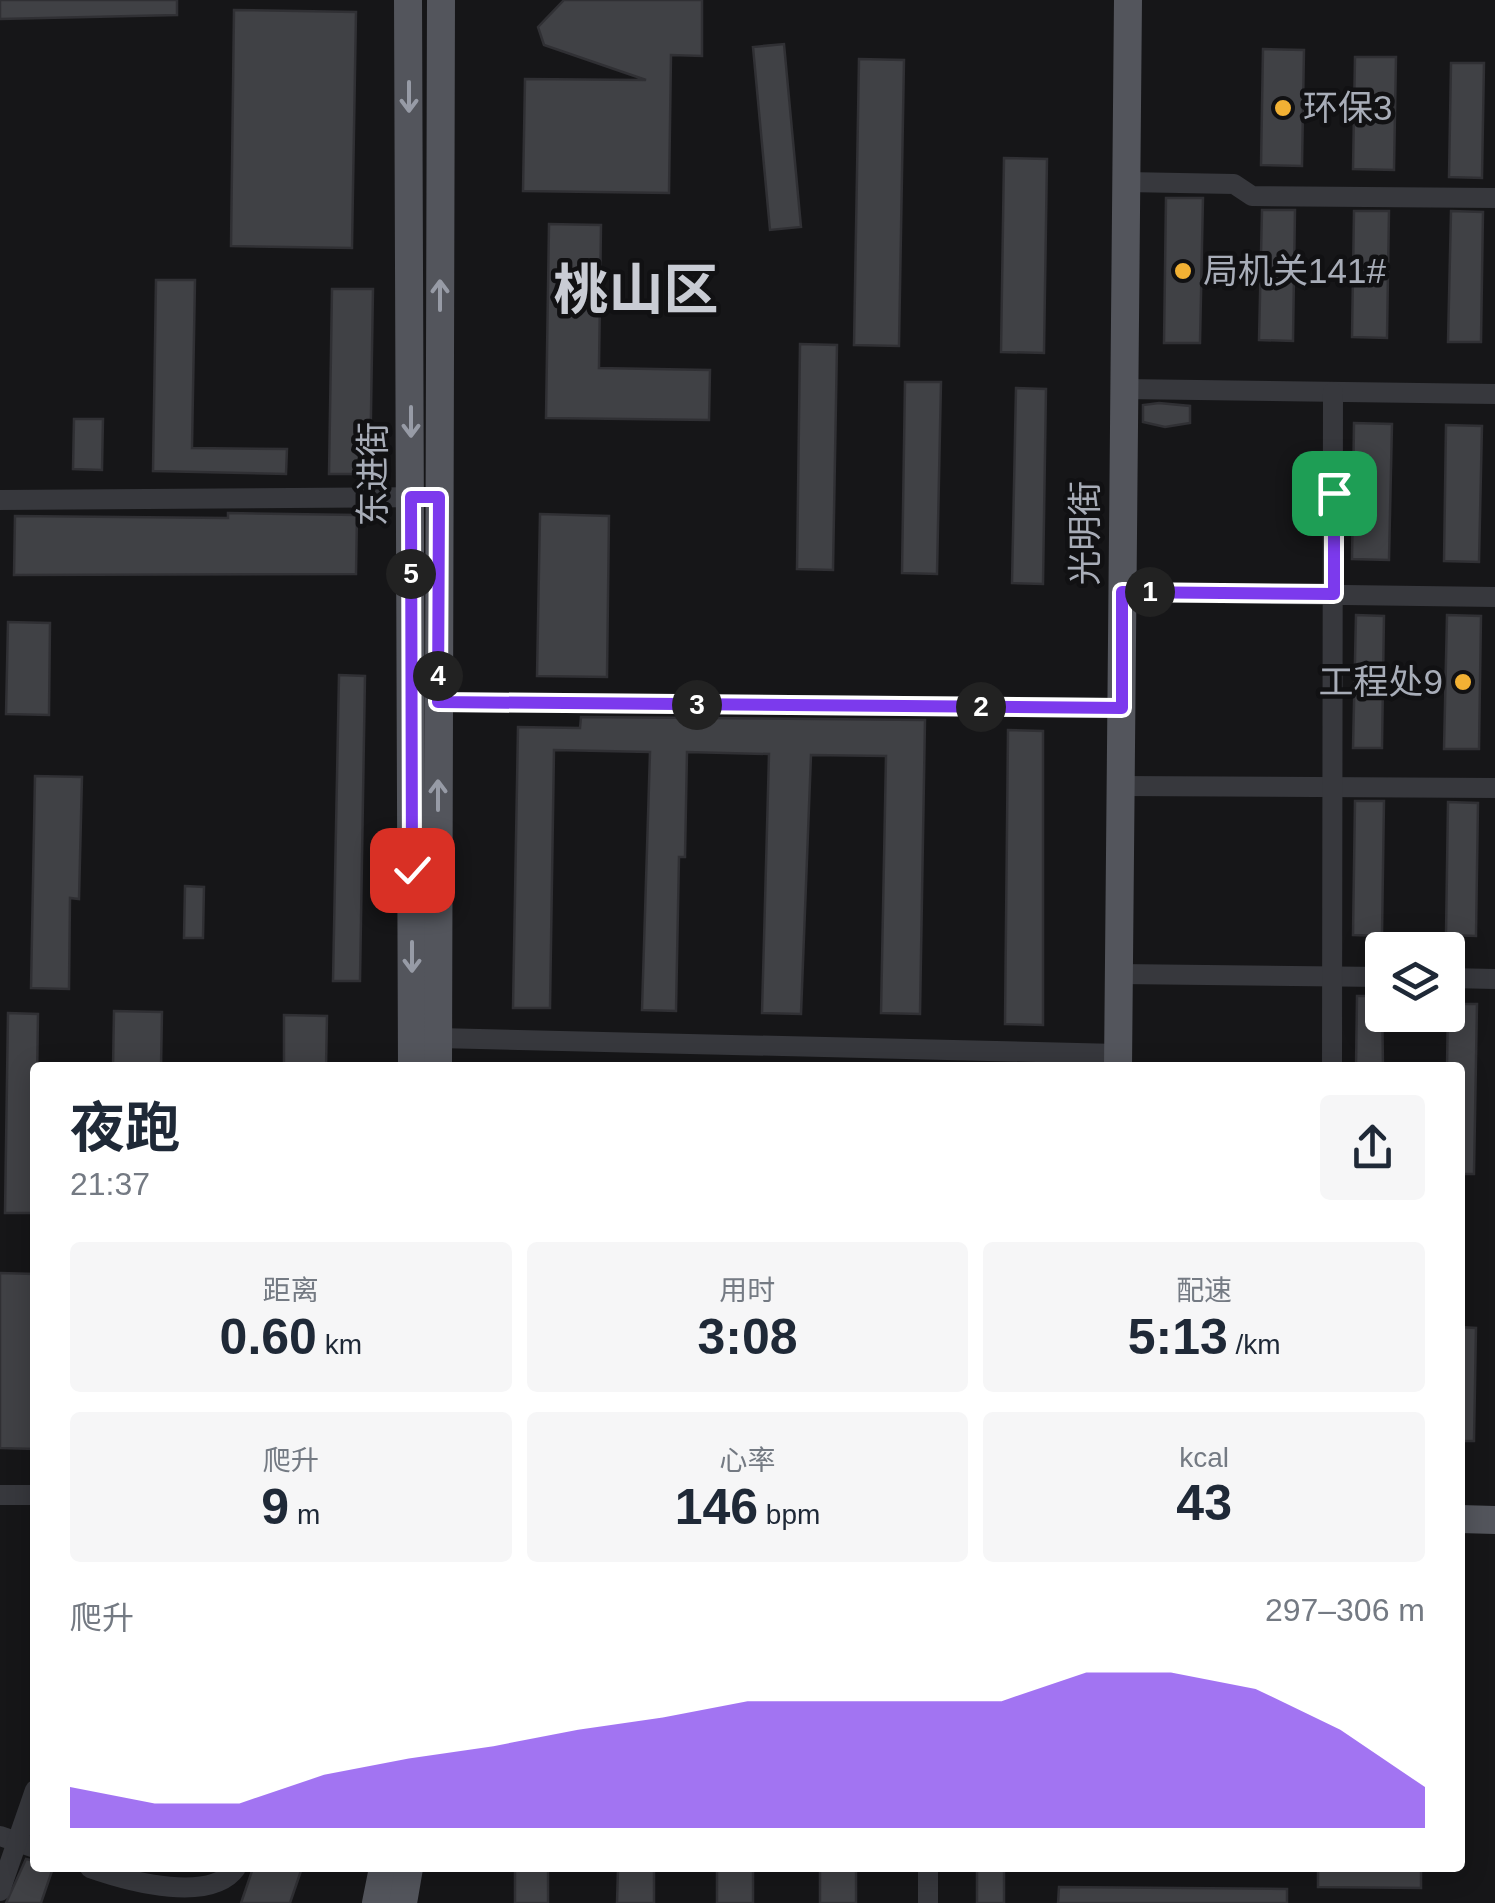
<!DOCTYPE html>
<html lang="zh">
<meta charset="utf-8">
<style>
:root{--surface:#fff;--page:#f6f6f7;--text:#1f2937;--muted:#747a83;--accent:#7c3aed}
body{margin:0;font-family:Helvetica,"Noto Sans SC",sans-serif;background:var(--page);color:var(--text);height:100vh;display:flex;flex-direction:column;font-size:38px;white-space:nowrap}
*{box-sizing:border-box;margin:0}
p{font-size:32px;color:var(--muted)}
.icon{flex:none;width:55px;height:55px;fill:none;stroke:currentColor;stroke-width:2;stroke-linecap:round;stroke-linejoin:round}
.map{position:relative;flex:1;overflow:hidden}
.panel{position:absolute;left:30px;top:1062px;width:1435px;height:810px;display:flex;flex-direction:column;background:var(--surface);border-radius:10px;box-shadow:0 5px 25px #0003}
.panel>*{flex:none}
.fabs{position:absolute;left:1365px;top:932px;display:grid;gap:20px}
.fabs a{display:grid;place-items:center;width:100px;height:100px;border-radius:10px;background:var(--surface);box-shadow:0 5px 25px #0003;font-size:50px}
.pin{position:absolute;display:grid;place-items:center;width:85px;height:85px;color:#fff;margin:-42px;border-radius:20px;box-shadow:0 5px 15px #0006}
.km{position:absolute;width:50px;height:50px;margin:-25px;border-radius:50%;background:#222;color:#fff;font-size:28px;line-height:50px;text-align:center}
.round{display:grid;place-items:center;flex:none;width:105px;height:105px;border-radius:10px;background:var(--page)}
.summary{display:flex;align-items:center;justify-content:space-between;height:170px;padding:0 40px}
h1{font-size:55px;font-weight:700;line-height:75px}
.stats{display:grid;grid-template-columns:repeat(3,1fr);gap:15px;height:170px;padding:10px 40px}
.stats div{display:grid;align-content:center;border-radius:10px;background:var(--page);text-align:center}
.stats b{font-size:50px;font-weight:700}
.stats small{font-size:28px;font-weight:400}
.stats p{font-size:28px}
.chart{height:280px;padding:20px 40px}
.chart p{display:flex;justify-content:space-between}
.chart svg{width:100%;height:180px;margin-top:10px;fill:var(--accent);opacity:.7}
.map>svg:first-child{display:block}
.building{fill:#404145;stroke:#303034;stroke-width:2.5}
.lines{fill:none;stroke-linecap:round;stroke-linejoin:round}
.minor{stroke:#37383d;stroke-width:20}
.major{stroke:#53555c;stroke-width:28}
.oneway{stroke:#979ba6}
.route-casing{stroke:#fff;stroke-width:20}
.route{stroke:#7c3aed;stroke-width:12}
.poi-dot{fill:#f2b134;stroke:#111113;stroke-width:4}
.labels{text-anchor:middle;stroke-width:9;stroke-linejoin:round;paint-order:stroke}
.poi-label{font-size:35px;fill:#a8adb8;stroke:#111113;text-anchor:start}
.street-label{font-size:35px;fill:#a8adb8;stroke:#111113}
.town-label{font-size:55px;font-weight:bold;fill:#c9ccd4;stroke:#111113}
</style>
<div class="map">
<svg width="1495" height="1903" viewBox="0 0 1495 1903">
<rect width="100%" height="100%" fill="#161618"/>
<g class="building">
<polygon points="0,0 177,0 177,15 0,19"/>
<polygon points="564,0 702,0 702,56 671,55 669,193 523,191 525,79 646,80 544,45 538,27"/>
<polygon points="234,10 356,12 352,248 231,246"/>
<polygon points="784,44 801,227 770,230 753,47"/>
<polygon points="1263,49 1304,50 1302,166 1261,165"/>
<polygon points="1355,57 1396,57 1394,170 1353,169"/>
<polygon points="859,59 904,60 899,346 854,345"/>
<polygon points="1451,63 1484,63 1482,178 1449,177"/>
<polygon points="1004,158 1047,159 1044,353 1001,352"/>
<polygon points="1166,198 1203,198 1200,343 1164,343"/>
<polygon points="1262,210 1295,210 1293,341 1259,340"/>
<polygon points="1354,211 1389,211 1387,338 1352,337"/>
<polygon points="1451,211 1483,212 1481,342 1448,342"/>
<polygon points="549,224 601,225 599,368 710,370 709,420 546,418"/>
<polygon points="156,280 195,280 192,448 287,449 286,474 153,471"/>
<polygon points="332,289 373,289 370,474 329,474"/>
<polygon points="800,344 837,345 833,570 797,569"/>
<polygon points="905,382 941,382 937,574 902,573"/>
<polygon points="1016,388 1046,389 1043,584 1012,583"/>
<polygon points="1159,403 1190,406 1190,423 1165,427 1143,422 1143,405"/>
<polygon points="74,419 103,419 102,470 73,469"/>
<polygon points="1354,423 1392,424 1389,560 1352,559"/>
<polygon points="1446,425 1482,426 1479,562 1444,561"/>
<polygon points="228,513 357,515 356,574 14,575 15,516 228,518"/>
<polygon points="540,514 609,516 607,677 537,676"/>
<polygon points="1356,615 1384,616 1382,748 1353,748"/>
<polygon points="1447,615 1481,616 1479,749 1444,749"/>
<polygon points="8,622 50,623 49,715 6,714"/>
<polygon points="339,675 365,676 360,981 333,981"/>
<polygon points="581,717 925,720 920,1014 881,1013 886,756 811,755 801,1014 762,1013 769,754 687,752 685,857 679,857 676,1011 642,1010 650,752 554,750 550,1008 513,1008 518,727 580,728"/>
<polygon points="1008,730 1043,731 1043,1025 1005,1024"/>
<polygon points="35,776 82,777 79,899 70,898 69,989 31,988"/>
<polygon points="1355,801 1384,801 1382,936 1353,935"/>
<polygon points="1448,802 1478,803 1476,936 1446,935"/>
<polygon points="185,886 204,887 203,938 184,938"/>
<polygon points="1357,996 1382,996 1383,1068 1356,1068"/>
<polygon points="1448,1004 1477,1004 1474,1174 1460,1174 1460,1068 1447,1068"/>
<polygon points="114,1011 162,1012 161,1068 113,1068"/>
<polygon points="8,1013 38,1014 35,1213 5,1213"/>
<polygon points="284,1015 327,1016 326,1068 284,1068"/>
<polygon points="0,1273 35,1274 35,1449 0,1448"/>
<polygon points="1460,1327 1476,1328 1474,1441 1460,1441"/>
<polygon points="26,1859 35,1861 35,1868 53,1868 41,1903 6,1903"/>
<polygon points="253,1868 302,1868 290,1903 241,1903"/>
<rect x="515" y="1868" width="33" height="35"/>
<polygon points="618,1868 654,1868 654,1903 617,1903"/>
<rect x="717" y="1868" width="36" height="35"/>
<rect x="820" y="1868" width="36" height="35"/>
<rect x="977" y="1868" width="27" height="35"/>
<polygon points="1318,1868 1421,1868 1421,1888 1318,1887"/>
<polygon points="1059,1887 1287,1889 1287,1903 1058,1903"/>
</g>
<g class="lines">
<g class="minor">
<polyline points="1126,182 1234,184 1252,196 1495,198"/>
<polyline points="1124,389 1495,394"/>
<polyline points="0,500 439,497"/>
<polyline points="1122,592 1495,597"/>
<polyline points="438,702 1121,708"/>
<polyline points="1121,786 1495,788"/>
<polyline points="1119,974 1382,977"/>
<polyline points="1448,978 1495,979"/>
<polyline points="438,1038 1119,1054"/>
<polyline points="1332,1068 1333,392"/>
<polyline points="0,1495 35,1495"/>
<polyline points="0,1836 35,1848"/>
<path d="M90,1868c43,15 121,35 146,0"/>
<polyline points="0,1891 35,1790"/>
<polyline points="928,1903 928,1868"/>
</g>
<g class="major">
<polyline points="408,0 412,1068"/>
<polyline points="438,1068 441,0"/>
<polyline points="1118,1068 1128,0"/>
<polyline points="1460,1519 1495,1520"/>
<polyline points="376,1903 383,1868"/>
<polyline points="403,1903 409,1868"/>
</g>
</g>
<defs><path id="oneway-shaft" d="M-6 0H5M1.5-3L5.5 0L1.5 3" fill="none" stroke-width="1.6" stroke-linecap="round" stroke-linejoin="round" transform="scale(2.5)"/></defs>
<g class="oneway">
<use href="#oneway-shaft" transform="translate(409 97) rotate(90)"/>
<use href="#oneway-shaft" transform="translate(440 295) rotate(-90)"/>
<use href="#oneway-shaft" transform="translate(411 422) rotate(90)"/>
<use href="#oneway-shaft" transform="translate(438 795) rotate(-90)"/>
<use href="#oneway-shaft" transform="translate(412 957) rotate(90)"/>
</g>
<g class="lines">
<defs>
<polyline id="route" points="412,870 411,497 439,497 438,702 1122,708 1122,592 1334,594 1334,493"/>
</defs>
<use href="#route" class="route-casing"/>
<use href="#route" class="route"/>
</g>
<g class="poi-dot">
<circle cx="1283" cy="108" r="10"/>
<circle cx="1183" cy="271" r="10"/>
<circle cx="1463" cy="682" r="10"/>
</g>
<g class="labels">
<g class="poi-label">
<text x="1303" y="120">环保3</text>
<text x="1203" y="283">局机关141#</text>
<text x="1443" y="694" text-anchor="end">工程处9</text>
</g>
<g class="street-label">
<text transform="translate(373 474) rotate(-90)" y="12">东进街</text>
<text transform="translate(1085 533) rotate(-90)" y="12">光明街</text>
</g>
<g class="town-label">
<text x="636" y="309">桃山区</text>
</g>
</g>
</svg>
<div class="fabs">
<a><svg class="icon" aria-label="layers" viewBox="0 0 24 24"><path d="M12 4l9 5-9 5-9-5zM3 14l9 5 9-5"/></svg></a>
</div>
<div class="pin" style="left:1334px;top:493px;background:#1e9e55"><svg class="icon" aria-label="arrive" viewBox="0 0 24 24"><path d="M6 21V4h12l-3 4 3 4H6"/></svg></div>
<div class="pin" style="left:412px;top:870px;background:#d93025"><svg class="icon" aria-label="check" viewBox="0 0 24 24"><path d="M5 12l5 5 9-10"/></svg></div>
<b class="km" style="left:1150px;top:592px">1</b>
<b class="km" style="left:981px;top:707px">2</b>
<b class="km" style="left:697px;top:705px">3</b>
<b class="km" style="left:438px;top:676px">4</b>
<b class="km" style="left:411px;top:574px">5</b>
<section class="panel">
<div class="summary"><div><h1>夜跑</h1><p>21:37</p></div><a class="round"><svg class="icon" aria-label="share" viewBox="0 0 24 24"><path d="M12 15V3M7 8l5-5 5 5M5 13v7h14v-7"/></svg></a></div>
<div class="stats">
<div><p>距离</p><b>0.60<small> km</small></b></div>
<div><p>用时</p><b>3:08</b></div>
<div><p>配速</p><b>5:13<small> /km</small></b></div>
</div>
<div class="stats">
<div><p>爬升</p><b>9<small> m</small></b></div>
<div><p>心率</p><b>146<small> bpm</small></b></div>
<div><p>kcal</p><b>43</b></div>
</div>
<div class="chart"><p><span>爬升</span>297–306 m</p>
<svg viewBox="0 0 160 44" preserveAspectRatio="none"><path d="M0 44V34L10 38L20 38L30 31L40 27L50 24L60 20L70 17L80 13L90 13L100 13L110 13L120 6L130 6L140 10L150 20L160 34V44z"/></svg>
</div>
</section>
</div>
